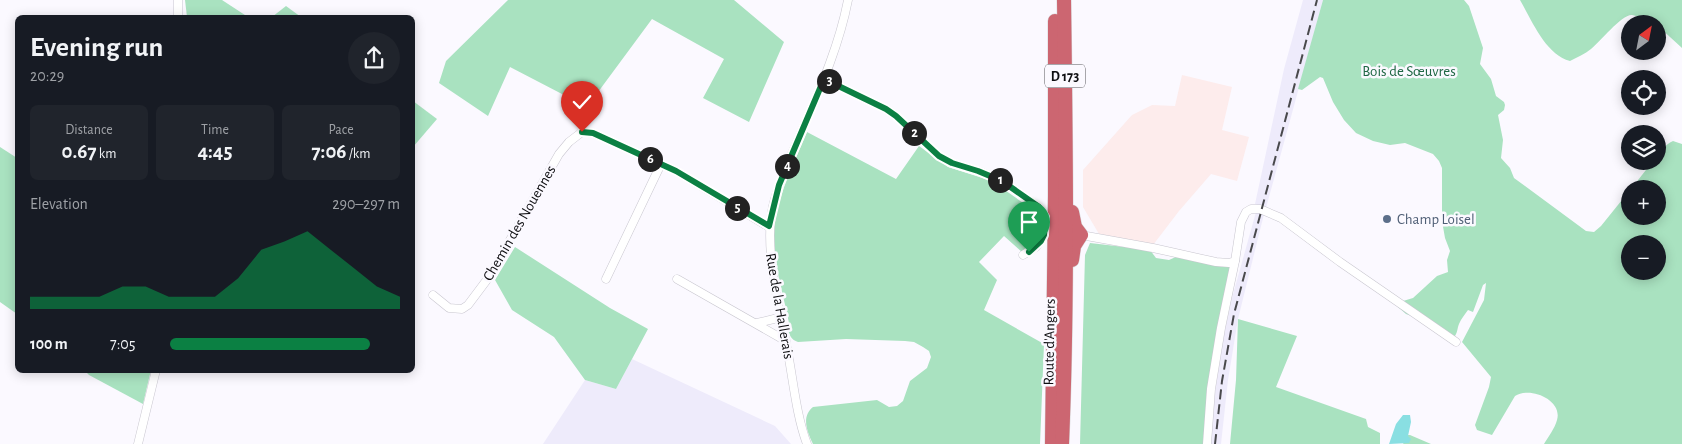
<!DOCTYPE html>
<meta charset="utf-8">
<style>
:root{--surface:#171b24;--page:#20242c;--text:#f1f3f6;--muted:#9ea1a6;--accent:#0b8043}
body{margin:0;font-family:"Alegreya Sans",sans-serif;background:var(--page);color:var(--text);height:100vh;display:flex;flex-direction:column;font-size:19px;white-space:nowrap}
*{box-sizing:border-box;margin:0}
p{font-size:16px;color:var(--muted)}
.icon{flex:none;width:28px;height:28px;fill:none;stroke:currentColor;stroke-width:2;stroke-linecap:round;stroke-linejoin:round}
.map{position:relative;flex:1;overflow:hidden}
.sheet{position:absolute;left:15px;top:15px;width:400px;height:358px;display:flex;flex-direction:column;background:var(--surface);border-radius:8px;box-shadow:0 2px 12px #0003}
.sheet>*{flex:none}
.needle{width:32px;rotate:32deg}
.buttons{position:absolute;left:1621px;top:15px;display:grid;gap:10px}
.buttons a{display:grid;place-items:center;width:45px;height:45px;border-radius:50%;background:var(--surface);box-shadow:0 2px 12px #0003;font-size:25px}
.pin{position:absolute;display:grid;place-items:center;width:42px;height:42px;color:#fff;margin:-51px -21px;border-radius:50% 50% 50% 0;rotate:-45deg;box-shadow:0 0 5px #0007}
.pin .icon{rotate:45deg}
.km{position:absolute;width:25px;height:25px;margin:-12px;border-radius:50%;background:#222;color:#fff;font-size:14px;line-height:25px;text-align:center}
.round{display:grid;place-items:center;flex:none;width:52px;height:52px;border-radius:26px;background:var(--page)}
.headline{display:flex;align-items:center;justify-content:space-between;height:85px;padding:0 15px}
h1{font-size:28px;font-weight:600;line-height:38px}
.figures{display:grid;grid-template-columns:repeat(3,1fr);gap:8px;height:85px;padding:5px 15px}
.figures div{display:grid;align-content:center;border-radius:8px;background:var(--page);text-align:center}
.figures b{font-size:21px;font-weight:600}
.figures small{font-size:14px;font-weight:400}
.figures p{font-size:14px}
.chart{height:140px;padding:10px 15px}
.chart p{display:flex;justify-content:space-between}
.chart svg{width:100%;height:90px;margin-top:5px;fill:var(--accent);opacity:.7}
ul{padding:0 15px;list-style:none;font-size:16px}
li{display:grid;grid-template-columns:80px 60px 1fr;align-items:center;height:38px}
li i{height:12px;border-radius:6px;background:var(--accent)}
.map>svg:first-child{display:block}
.built{fill:#eeebfb}
.industrial{fill:#fdecec}
.green{fill:#a9e2c0;fill-rule:evenodd}
.water{fill:#89dfe2}
.lines{fill:none;stroke-linecap:round;stroke-linejoin:round}
.street-casing{stroke:#c8c6cf;stroke-width:9}
.highway-casing{stroke:#d8d8d9;stroke-width:15}
.street{stroke:#fff;stroke-width:8}
.highway{stroke:#cc6671;stroke-width:14}
.rail{stroke:#49494c;stroke-width:2;stroke-dasharray:10 5;stroke-linecap:butt}
.route-casing{stroke:#fff;stroke-width:10}
.route{stroke:#0b8043;stroke-width:6}
.service-dot{fill:#5c6f8a;stroke:#fbf9ff;stroke-width:2}
.labels{text-anchor:middle;stroke-width:5;stroke-linejoin:round;paint-order:stroke}
.shield{fill:#fbf9ff;stroke:#555458;stroke-width:1}
.shield-label{font-size:14px;font-weight:bold;fill:#0e0e11}
.park-label{font-size:15px;fill:#1f6744;stroke:#fbf9ff}
.service-label{font-size:15px;fill:#4e5e75;stroke:#fbf9ff;text-anchor:start}
.street-label{font-size:15px;fill:#0e0e11;stroke:#fbf9ff}
</style>
<div class="map">
<svg width="1682" height="444" viewBox="0 0 1682 444">
<rect width="100%" height="100%" fill="#fbf9ff"/>
<g class="built">
<polygon points="1303,0 1323,0 1266,208 1255,204 1284,69"/>
<polygon points="1256,212 1264,214 1238,319 1228,380 1221,444 1210,444 1216,385 1223,339 1232,298"/>
<polygon points="632,359 775,426 791,444 543,444 585,380 616,389"/>
</g>
<polygon class="industrial" points="1182,75 1232,87 1222,130 1249,137 1237,181 1211,174 1179,211 1153,245 1099,234 1083,207 1083,170 1132,115 1152,105 1175,106"/>
<g class="green">
<polygon points="185,0 222,0 248,17 187,17"/>
<polygon points="508,0 734,0 784,42 749,122 703,98 724,59 652,19 587,107 510,67 488,116 439,83 446,61"/>
<path d="M1323,0h141l5,6 14,42 -3,16 11,15 5,17 8,6 1,3 -1,5 -6,5 5,25 -2,18 9,10 4,10 72,53 8,1 7,-6 29,-36v26h28v-27h-27l22,-28h5c0,-10 7,-16 15,-20l9,3v300h-138c4,-7 11,-16 13,-24 6,-20 -27,-34 -42,-24l-23,39 -15,-5 -2,-5 14,-38 2,-10 -29,-35 22,-42 2,-17 -3,2 -10,27 -5,-2c-3,4 -7,9 -9,14 -2,5 -1,7 -4,12h-4l-22,-14 -23,-8 -8,-7 5,-6 10,-3 24,-22 11,-4 -1,-12 3,-9 -5,-13 -3,-17v-53l-3,-7 -6,-7 -28,-11 -15,2 -17,-4 -17,-8 -12,-13 -11,-18 -10,-24 -3,-1 -18,13 -4,-1zM1630,244h28v27h-28z"/>
<path d="M1520,0h162v48l-24,-22v-2c-10,0 -17,-8 -26,-9 -10,-1 -32,27 -41,34 -6,5 -14,8 -21,12 -24,-6 -38,-40 -50,-61z"/>
<polygon points="286,6 301,17 272,17"/>
<polygon points="413,101 437,119 413,147"/>
<path d="M807,132l89,47 23,-33 29,21 44,14 44,31 3,9 -4,16 -13,15 -18,-16 -25,26 18,18 -13,30 60,34 -4,100h-227c-6,-13 -12,-27 0,-37l64,-7 12,7 8,-1 6,-5 7,-20 17,-13 4,-11 -2,-6 -6,-4 -9,-5 -9,-1 -59,-2 -48,3c-8,-2 -11,-11 -9,-19 -6,-32 -19,-68 -14,-101 5,-32 20,-61 32,-90z"/>
<polygon points="0,147 17,158 17,314 0,302"/>
<polygon points="1090,243 1150,250 1156,258 1169,260 1178,256 1231,267 1208,389 1203,444 1080,444 1085,255"/>
<polygon points="515,247 610,308 648,329 616,389 585,380 554,337 512,310 495,280"/>
<polygon points="1238,319 1297,336 1276,387 1366,419 1368,427 1380,433 1380,444 1230,444 1236,380"/>
<polygon points="84,370 151,370 143,404 89,375"/>
<polygon points="1408,435 1410,435 1431,444 1403,444"/>
</g>
<polygon class="water" points="1403,415 1410,415 1411,422 1408,436 1411,439 1409,443 1389,444 1396,424"/>
<g class="lines">
<defs>
<g id="street">
<polyline points="178,18 178,0"/>
<polyline points="824,79 886,109 896,116 939,156 952,163 978,171 1002,181 1039,207 1045,217 1044,235 1036,247 1023,255"/>
<polyline points="1081,235 1153,248 1216,262 1229,263 1235,261 1241,222 1246,212 1251,209 1260,209 1281,218 1340,262 1456,342"/>
<polyline points="606,279 661,164"/>
<polyline points="677,279 786,341"/>
<polyline points="433,295 449,308 462,309 468,305 489,277 559,154 569,142 582,132 593,133 676,171 769,227"/>
<polyline points="757,323 782,317"/>
<polyline points="138,444 156,370"/>
<path d="M807,444c-10,-27 -13,-57 -18,-85 -8,-45 -26,-109 -16,-153 6,-25 17,-48 27,-71 19,-44 39,-88 48,-135"/>
<polyline points="1207,444 1211,389 1221,328 1235,261"/>
</g>
<g id="highway">
<polyline points="1072,260 1074,246 1081,235 1075,227 1072,212"/>
<polyline points="1052,444 1055,196 1055,21"/>
<path d="M1062,444c6,-148 4,-296 2,-444"/>
</g>
</defs>
<use href="#street" class="street-casing"/>
<use href="#highway" class="highway-casing"/>
<use href="#street" class="street"/>
<use href="#highway" class="highway"/>
<polyline class="rail" points="1215,444 1222,381 1234,314 1317,0"/>
</g>
<g class="lines">
<defs>
<polyline id="route" points="582,132 593,133 676,171 769,226 779,185 824,79 886,109 896,116 939,156 952,163 978,171 1002,181 1039,207 1045,217 1044,235 1041,241 1029,252"/>
</defs>
<use href="#route" class="route-casing"/>
<use href="#route" class="route"/>
</g>
<circle class="service-dot" cx="1387" cy="219" r="5"/>
<g class="labels">
<rect class="shield" x="1045" y="64.5" width="40" height="23" rx="4"/>
<g class="shield-label">
<text x="1065" y="81">D 173</text>
</g>
<g class="park-label">
<text x="1409" y="76">Bois de Sœuvres</text>
</g>
<g class="service-label">
<text x="1397" y="224">Champ Loisel</text>
</g>
<g class="street-label">
<text transform="translate(519 223) rotate(-60)" y="5">Chemin des Nouennes</text>
<text transform="translate(780 306) rotate(80)" y="5">Rue de la Hallerais</text>
<text transform="translate(1049 342) rotate(-89)" y="5">Route d'Angers</text>
</g>
</g>
</svg>
<div class="buttons">
<a><svg class="needle" viewBox="-14 -14 28 28"><path d="M0-13l5 13h-10z" fill="#e53935"/><path d="M0 13l5-13h-10z" fill="#9ea1a6"/></svg></a>
<a><svg class="icon" aria-label="locate" viewBox="0 0 24 24"><circle cx="12" cy="12" r="6"/><path d="M12 2v4M12 18v4M2 12h4M18 12h4"/></svg></a>
<a><svg class="icon" aria-label="layers" viewBox="0 0 24 24"><path d="M12 4l9 5-9 5-9-5zM3 14l9 5 9-5"/></svg></a>
<a>+</a>
<a>−</a>
</div>
<div class="pin" style="left:1029px;top:252px;background:#1e9e55"><svg class="icon" aria-label="arrive" viewBox="0 0 24 24"><path d="M6 21V4h12l-3 4 3 4H6"/></svg></div>
<div class="pin" style="left:582px;top:132px;background:#d93025"><svg class="icon" aria-label="check" viewBox="0 0 24 24"><path d="M5 12l5 5 9-10"/></svg></div>
<b class="km" style="left:1000px;top:180px">1</b>
<b class="km" style="left:914px;top:133px">2</b>
<b class="km" style="left:829px;top:81px">3</b>
<b class="km" style="left:787px;top:166px">4</b>
<b class="km" style="left:737px;top:208px">5</b>
<b class="km" style="left:650px;top:159px">6</b>
<section class="sheet">
<div class="headline"><div><h1>Evening run</h1><p>20:29</p></div><a class="round"><svg class="icon" aria-label="share" viewBox="0 0 24 24"><path d="M12 15V3M7 8l5-5 5 5M5 13v7h14v-7"/></svg></a></div>
<div class="figures">
<div><p>Distance</p><b>0.67<small> km</small></b></div>
<div><p>Time</p><b>4:45</b></div>
<div><p>Pace</p><b>7:06<small> /km</small></b></div>
</div>
<div class="chart"><p><span>Elevation</span>290–297 m</p>
<svg viewBox="0 0 160 44" preserveAspectRatio="none"><path d="M0 44V38L10 38L20 38L30 38L40 33L50 33L60 38L70 38L80 38L90 29L100 15L110 11L120 6L130 15L140 24L150 33L160 38V44z"/></svg>
</div>
<ul>
<li><b>100 m</b>7:05<i style="width:87%"></i></li>
</ul>
</section>
</div>
